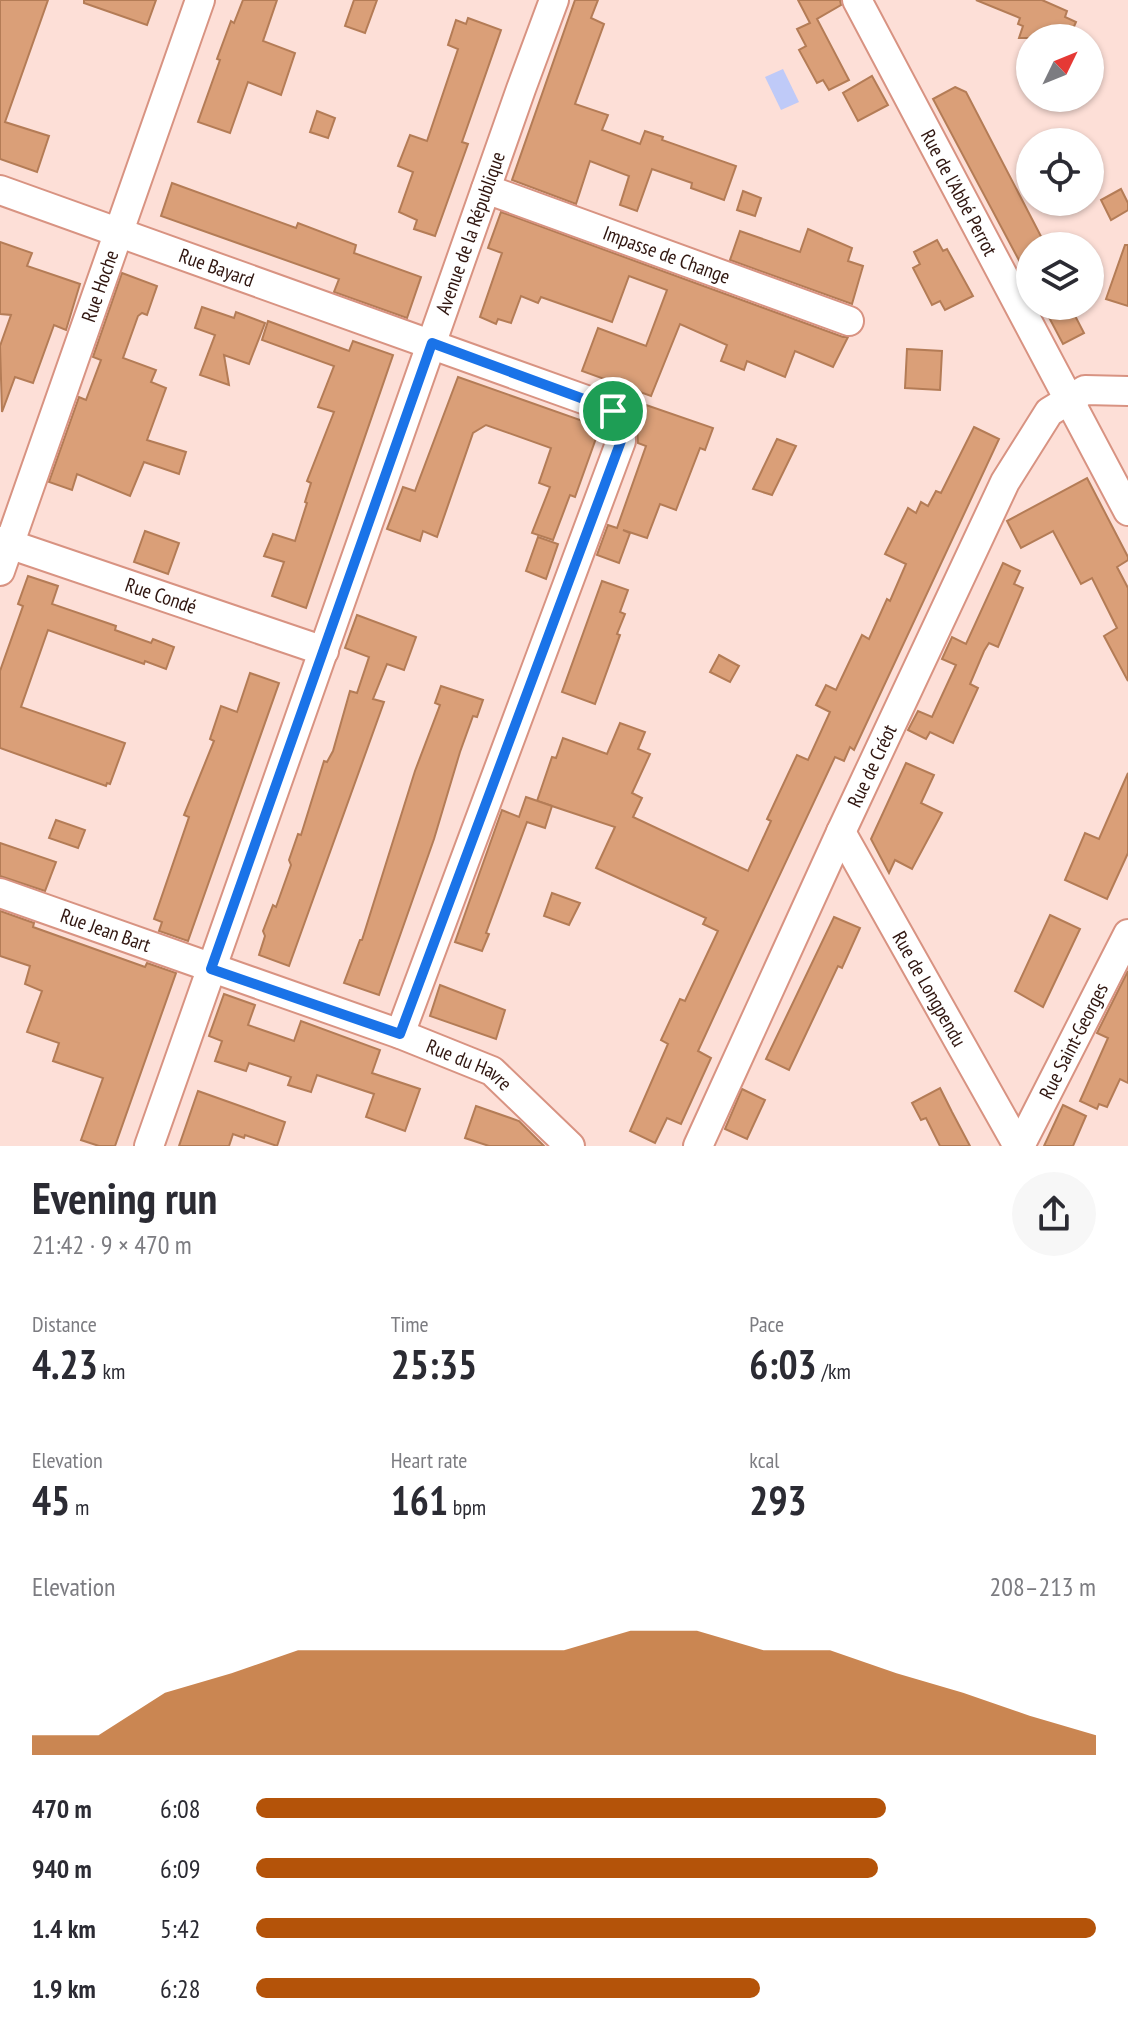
<!DOCTYPE html>
<meta charset="utf-8">
<style>
:root{--surface:#fff;--page:#f7f7f7;--text:#2b2b33;--muted:#7c7c81;--accent:#b45309}
body{margin:0;font-family:"PT Sans Narrow",sans-serif;background:var(--page);color:var(--text);height:100vh;display:flex;flex-direction:column;font-size:30px;white-space:nowrap}
*{box-sizing:border-box;margin:0}
p{font-size:26px;color:var(--muted)}
.icon{flex:none;width:44px;height:44px;fill:none;stroke:currentColor;stroke-width:2;stroke-linecap:round;stroke-linejoin:round}
.map{position:relative;height:1146px;overflow:hidden}
.panel{display:flex;flex-direction:column;background:var(--surface);flex:1}
.panel>*{flex:none}
.needle{width:52px;rotate:47deg}
.controls{position:absolute;left:1016px;top:24px;display:grid;gap:16px}
.controls a{display:grid;place-items:center;width:88px;height:88px;border-radius:50%;background:var(--surface);box-shadow:0 2px 6px #0004;font-size:40px}
.pin{position:absolute;display:grid;place-items:center;width:68px;height:68px;color:#fff;margin:-34px;border:4px solid #fff;border-radius:50%;box-shadow:0 2px 8px #0007}
.round{display:grid;place-items:center;flex:none;width:84px;height:84px;border-radius:42px;background:var(--page)}
.head{display:flex;align-items:center;justify-content:space-between;height:136px;padding:0 32px}
h1{font-size:44px;font-weight:700;line-height:60px}
.stats{display:grid;grid-template-columns:repeat(3,1fr);gap:12px;height:136px;padding:8px 32px}
.stats div{display:grid;align-content:center}
.stats b{font-size:40px;font-weight:700}
.stats small{font-size:22px;font-weight:400}
.stats p{font-size:22px}
.chart{height:224px;padding:16px 32px}
.chart p{display:flex;justify-content:space-between}
.chart svg{width:100%;height:144px;margin-top:8px;fill:var(--accent);opacity:.7}
ul{padding:0 32px;list-style:none;font-size:26px}
li{display:grid;grid-template-columns:128px 96px 1fr;align-items:center;height:60px}
li i{height:20px;border-radius:10px;background:var(--accent)}
.map>svg:first-child{display:block}
.water{fill:#bfcaf8}
.building{fill:#da9f78;stroke:#b47c56;stroke-width:2}
.lines{fill:none;stroke-linecap:round;stroke-linejoin:round}
.minor-casing{stroke:#d89382;stroke-width:32}
.minor{stroke:#fff;stroke-width:28}
.route-casing{stroke:#fff;stroke-width:16}
.route{stroke:#1a73e8;stroke-width:10}
.labels{text-anchor:middle;stroke-width:8;stroke-linejoin:round;paint-order:stroke}
.street-label{font-size:20px;fill:#301610;stroke:#fddfd7}
</style>
<div class="map">
<svg width="1128" height="1146" viewBox="0 0 1128 1146">
<rect width="100%" height="100%" fill="#fddfd7"/>
<polygon class="water" points="783,69 799,102 781,110 765,77"/>
<g class="building">
<polygon points="0,0 48,0 5,122 49,136 37,172 0,159"/>
<polygon points="84,0 156,0 147,25 84,3"/>
<polygon points="243,0 277,0 263,41 295,53 281,95 248,82 230,133 198,122 220,60 217,59 231,21 234,23"/>
<polygon points="354,0 377,0 365,33 345,26"/>
<polygon points="575,0 598,0 591,18 604,24 575,104 608,115 602,130 640,144 645,131 663,137 662,140 736,166 724,200 691,188 692,183 652,169 637,211 620,205 629,176 590,161 576,204 512,180"/>
<polygon points="798,0 840,0 841,5 817,19 849,80 829,90 823,80 817,83 799,50 806,46 797,29 810,23"/>
<polygon points="976,0 1042,0 1067,11 1065,17 1076,22 1069,38 1019,38 1023,26 1018,24 1020,18"/>
<polygon points="468,18 501,30 462,142 468,144 435,236 414,229 417,220 399,212 413,172 398,166 410,135 427,141 458,49 448,45 456,20 466,24"/>
<polygon points="872,76 888,105 858,121 843,93"/>
<polygon points="955,87 966,92 1046,246 1030,246 1030,281 933,99"/>
<polygon points="317,111 335,118 328,138 310,132"/>
<polygon points="172,183 296,228 298,223 356,245 354,253 421,277 407,318 334,292 339,279 161,216"/>
<polygon points="1121,189 1128,203 1128,210 1111,220 1101,200"/>
<polygon points="743,191 761,198 755,216 737,210"/>
<polygon points="501,212 843,337 848,337 833,367 795,351 785,377 747,361 744,370 721,361 727,345 680,324 651,396 582,371 598,328 646,346 667,290 629,276 612,322 541,297 538,303 521,296 511,323 498,319 496,324 480,317 502,253 488,248"/>
<polygon points="808,229 852,248 848,261 863,266 852,304 730,260 740,231 800,252"/>
<polygon points="937,240 943,251 947,249 973,296 945,310 940,301 932,305 913,268 920,264 914,252"/>
<polygon points="0,242 32,253 27,266 80,284 66,330 54,325 33,383 15,377 2,412 0,346 11,315 0,314"/>
<polygon points="1125,245 1128,245 1128,306 1106,299"/>
<polygon points="122,273 157,286 147,315 142,313 138,316 123,358 156,370 151,382 166,388 147,440 186,452 179,474 144,462 130,496 77,474 72,490 49,482 79,397 86,400 101,360 93,357"/>
<polygon points="1043,306 1070,306 1084,333 1063,344"/>
<polygon points="202,307 234,318 236,312 265,323 249,364 224,355 229,385 200,375 215,335 195,328"/>
<polygon points="268,321 349,351 353,341 393,355 306,608 272,596 284,562 264,556 273,534 295,541 307,503 305,502 311,483 307,481 334,412 318,407 334,366 262,340"/>
<polygon points="907,349 942,351 940,390 905,388"/>
<polygon points="458,377 600,427 575,497 570,495 553,540 532,533 550,487 539,483 551,448 486,425 473,433 437,537 423,531 420,541 387,529 403,487 415,491"/>
<polygon points="646,405 713,428 705,450 700,448 676,510 660,504 647,538 623,530 630,533 619,563 597,555 608,525 617,528 646,446 638,443 637,427"/>
<polygon points="974,427 999,439 854,750 850,747 844,761 835,757 745,949 698,1051 711,1058 681,1124 667,1118 655,1143 630,1131 668,1044 661,1040 680,999 685,1001 718,931 703,924 706,918 596,868 615,827 537,801 552,757 556,758 563,738 607,754 620,723 645,732 638,749 650,754 632,793 642,798 633,817 748,871 771,821 767,819 797,755 808,760 830,712 816,705 826,685 836,690 862,635 869,639 887,599 890,601 906,564 885,554 908,508 916,513 921,502 928,506 936,491 941,493"/>
<polygon points="777,439 796,446 772,495 753,489"/>
<polygon points="1087,478 1128,557 1128,560 1117,567 1128,588 1128,681 1104,636 1117,628 1092,578 1081,584 1053,531 1021,548 1007,521"/>
<polygon points="145,531 179,543 168,574 134,562"/>
<polygon points="538,537 558,544 546,579 526,571"/>
<polygon points="1003,563 1020,571 1014,584 1023,588 998,647 989,643 984,651 970,684 978,688 953,743 930,732 926,739 908,730 918,711 932,717 956,665 942,659 952,637 966,644"/>
<polygon points="28,576 58,586 52,604 116,626 115,630 151,643 153,639 174,647 166,669 145,661 144,664 48,630 21,707 125,743 110,784 107,783 106,786 0,748 0,671 23,606 18,604"/>
<polygon points="602,581 628,590 620,612 625,614 617,634 620,635 595,704 562,692"/>
<polygon points="357,615 416,637 404,670 387,664 373,699 384,702 289,966 259,955 265,936 263,931 273,905 276,907 291,865 289,860 298,834 301,835 324,761 327,762 333,751 350,691 357,693 369,657 345,648"/>
<polygon points="719,655 739,666 730,682 710,672"/>
<polygon points="250,673 279,683 188,941 159,931 162,922 154,919 189,817 184,815 214,741 210,739 221,706 237,712"/>
<polygon points="441,686 483,700 477,717 473,716 460,752 434,839 379,995 344,983 360,940 362,940 415,771 440,705 435,703"/>
<polygon points="906,763 934,775 921,803 942,813 912,869 895,860 889,873 871,839"/>
<polygon points="1128,773 1128,853 1107,899 1065,880 1085,833 1099,839"/>
<polygon points="526,797 552,806 545,828 527,822 486,933 489,934 482,951 455,942 502,810 519,817"/>
<polygon points="56,820 85,830 78,848 49,838"/>
<polygon points="0,843 56,862 45,891 0,876"/>
<polygon points="552,893 580,903 569,925 544,916"/>
<polygon points="0,911 34,923 33,927 145,967 147,963 176,973 115,1146 99,1146 81,1140 103,1078 53,1061 59,1043 27,1032 42,991 25,984 30,966 0,956"/>
<polygon points="1050,915 1080,929 1043,1007 1015,991"/>
<polygon points="834,917 860,928 842,968 838,966 789,1070 766,1059"/>
<polygon points="1128,971 1128,1083 1120,1079 1107,1107 1099,1104 1097,1109 1080,1101 1108,1038 1097,1033"/>
<polygon points="440,985 505,1010 496,1039 430,1016"/>
<polygon points="224,994 255,1005 248,1025 294,1041 301,1021 380,1050 372,1073 420,1089 405,1131 366,1117 374,1094 317,1075 311,1092 288,1085 291,1077 249,1063 246,1071 215,1061 222,1041 209,1036"/>
<polygon points="940,1088 952,1112 970,1146 940,1146 926,1118 921,1120 912,1103"/>
<polygon points="742,1089 765,1100 747,1139 725,1129"/>
<polygon points="198,1091 285,1122 277,1146 245,1135 244,1138 233,1134 229,1146 179,1146"/>
<polygon points="1063,1105 1086,1116 1073,1146 1044,1146"/>
<polygon points="476,1106 519,1121 544,1146 489,1146 465,1138"/>
</g>
<g class="lines">
<defs>
<g id="minor">
<path id="s1" d="M857,0l271,511"/>
<path id="s2" d="M486,189l363,132"/>
<path id="s3" d="M0,190l600,215 20,12 1,24 -221,593"/>
<path id="s4" d="M0,541l324,110"/>
<path id="s5" d="M0,571l200,-571"/>
<path id="s6" d="M841,832l177,314"/>
<path id="s7" d="M0,893l400,141 92,37 78,75"/>
<path id="s8" d="M149,1146l372,-1057 33,-89"/>
<path id="s9" d="M698,1146l143,-314 164,-350 44,-70 36,-22 43,1"/>
<path id="s10" d="M1020,1146l108,-212"/>
</g>
</defs>
<use href="#minor" class="minor-casing"/>
<use href="#minor" class="minor"/>
</g>
<g class="lines">
<defs>
<polygon id="route" points="432,343 600,405 620,417 621,441 400,1034 211,969"/>
</defs>
<use href="#route" class="route-casing"/>
<use href="#route" class="route"/>
</g>
<g class="labels">
<g class="street-label">
<text dy="7" stroke="none"><textPath href="#s1" startOffset="218">Rue de l'Abbé Perrot</textPath></text>
<text dy="7" stroke="none"><textPath href="#s8" startOffset="968">Avenue de la République</textPath></text>
<text dy="7" stroke="none"><textPath href="#s2" startOffset="192">Impasse de Change</textPath></text>
<text dy="7" stroke="none"><textPath href="#s3" startOffset="230">Rue Bayard</textPath></text>
<text dy="7" stroke="none"><textPath href="#s5" startOffset="302">Rue Hoche</textPath></text>
<text dy="7" stroke="none"><textPath href="#s4" startOffset="170">Rue Condé</textPath></text>
<text dy="7" stroke="none"><textPath href="#s9" startOffset="418">Rue de Créot</textPath></text>
<text dy="7" stroke="none"><textPath href="#s7" startOffset="112">Rue Jean Bart</textPath></text>
<text dy="7" stroke="none"><textPath href="#s6" startOffset="180">Rue de Longpendu</textPath></text>
<text dy="7" stroke="none"><textPath href="#s10" startOffset="118">Rue Saint-Georges</textPath></text>
<text dy="7" stroke="none"><textPath href="#s7" startOffset="500">Rue du Havre</textPath></text>
</g>
</g>
</svg>
<div class="controls">
<a><svg class="needle" viewBox="-14 -14 28 28"><path d="M0-13l5 13h-10z" fill="#e53935"/><path d="M0 13l5-13h-10z" fill="#7c7c81"/></svg></a>
<a><svg class="icon" aria-label="locate" viewBox="0 0 24 24"><circle cx="12" cy="12" r="6"/><path d="M12 2v4M12 18v4M2 12h4M18 12h4"/></svg></a>
<a><svg class="icon" aria-label="layers" viewBox="0 0 24 24"><path d="M12 4l9 5-9 5-9-5zM3 14l9 5 9-5"/></svg></a>
</div>
<div class="pin" style="left:613px;top:411px;background:#1e9e55"><svg class="icon" aria-label="arrive" viewBox="0 0 24 24"><path d="M6 21V4h12l-3 4 3 4H6"/></svg></div>
</div>
<section class="panel">
<div class="head"><div><h1>Evening run</h1><p>21:42 · 9 × 470 m</p></div><a class="round"><svg class="icon" aria-label="share" viewBox="0 0 24 24"><path d="M12 15V3M7 8l5-5 5 5M5 13v7h14v-7"/></svg></a></div>
<div class="stats">
<div><p>Distance</p><b>4.23<small> km</small></b></div>
<div><p>Time</p><b>25:35</b></div>
<div><p>Pace</p><b>6:03<small> /km</small></b></div>
</div>
<div class="stats">
<div><p>Elevation</p><b>45<small> m</small></b></div>
<div><p>Heart rate</p><b>161<small> bpm</small></b></div>
<div><p>kcal</p><b>293</b></div>
</div>
<div class="chart"><p><span>Elevation</span>208–213 m</p>
<svg viewBox="0 0 160 44" preserveAspectRatio="none"><path d="M0 44V38L10 38L20 25L30 19L40 12L50 12L60 12L70 12L80 12L90 6L100 6L110 12L120 12L130 19L140 25L150 32L160 38V44z"/></svg>
</div>
<ul>
<li><b>470 m</b>6:08<i style="width:75%"></i></li>
<li><b>940 m</b>6:09<i style="width:74%"></i></li>
<li><b>1.4 km</b>5:42<i style="width:100%"></i></li>
<li><b>1.9 km</b>6:28<i style="width:60%"></i></li>
</ul>
</section>
